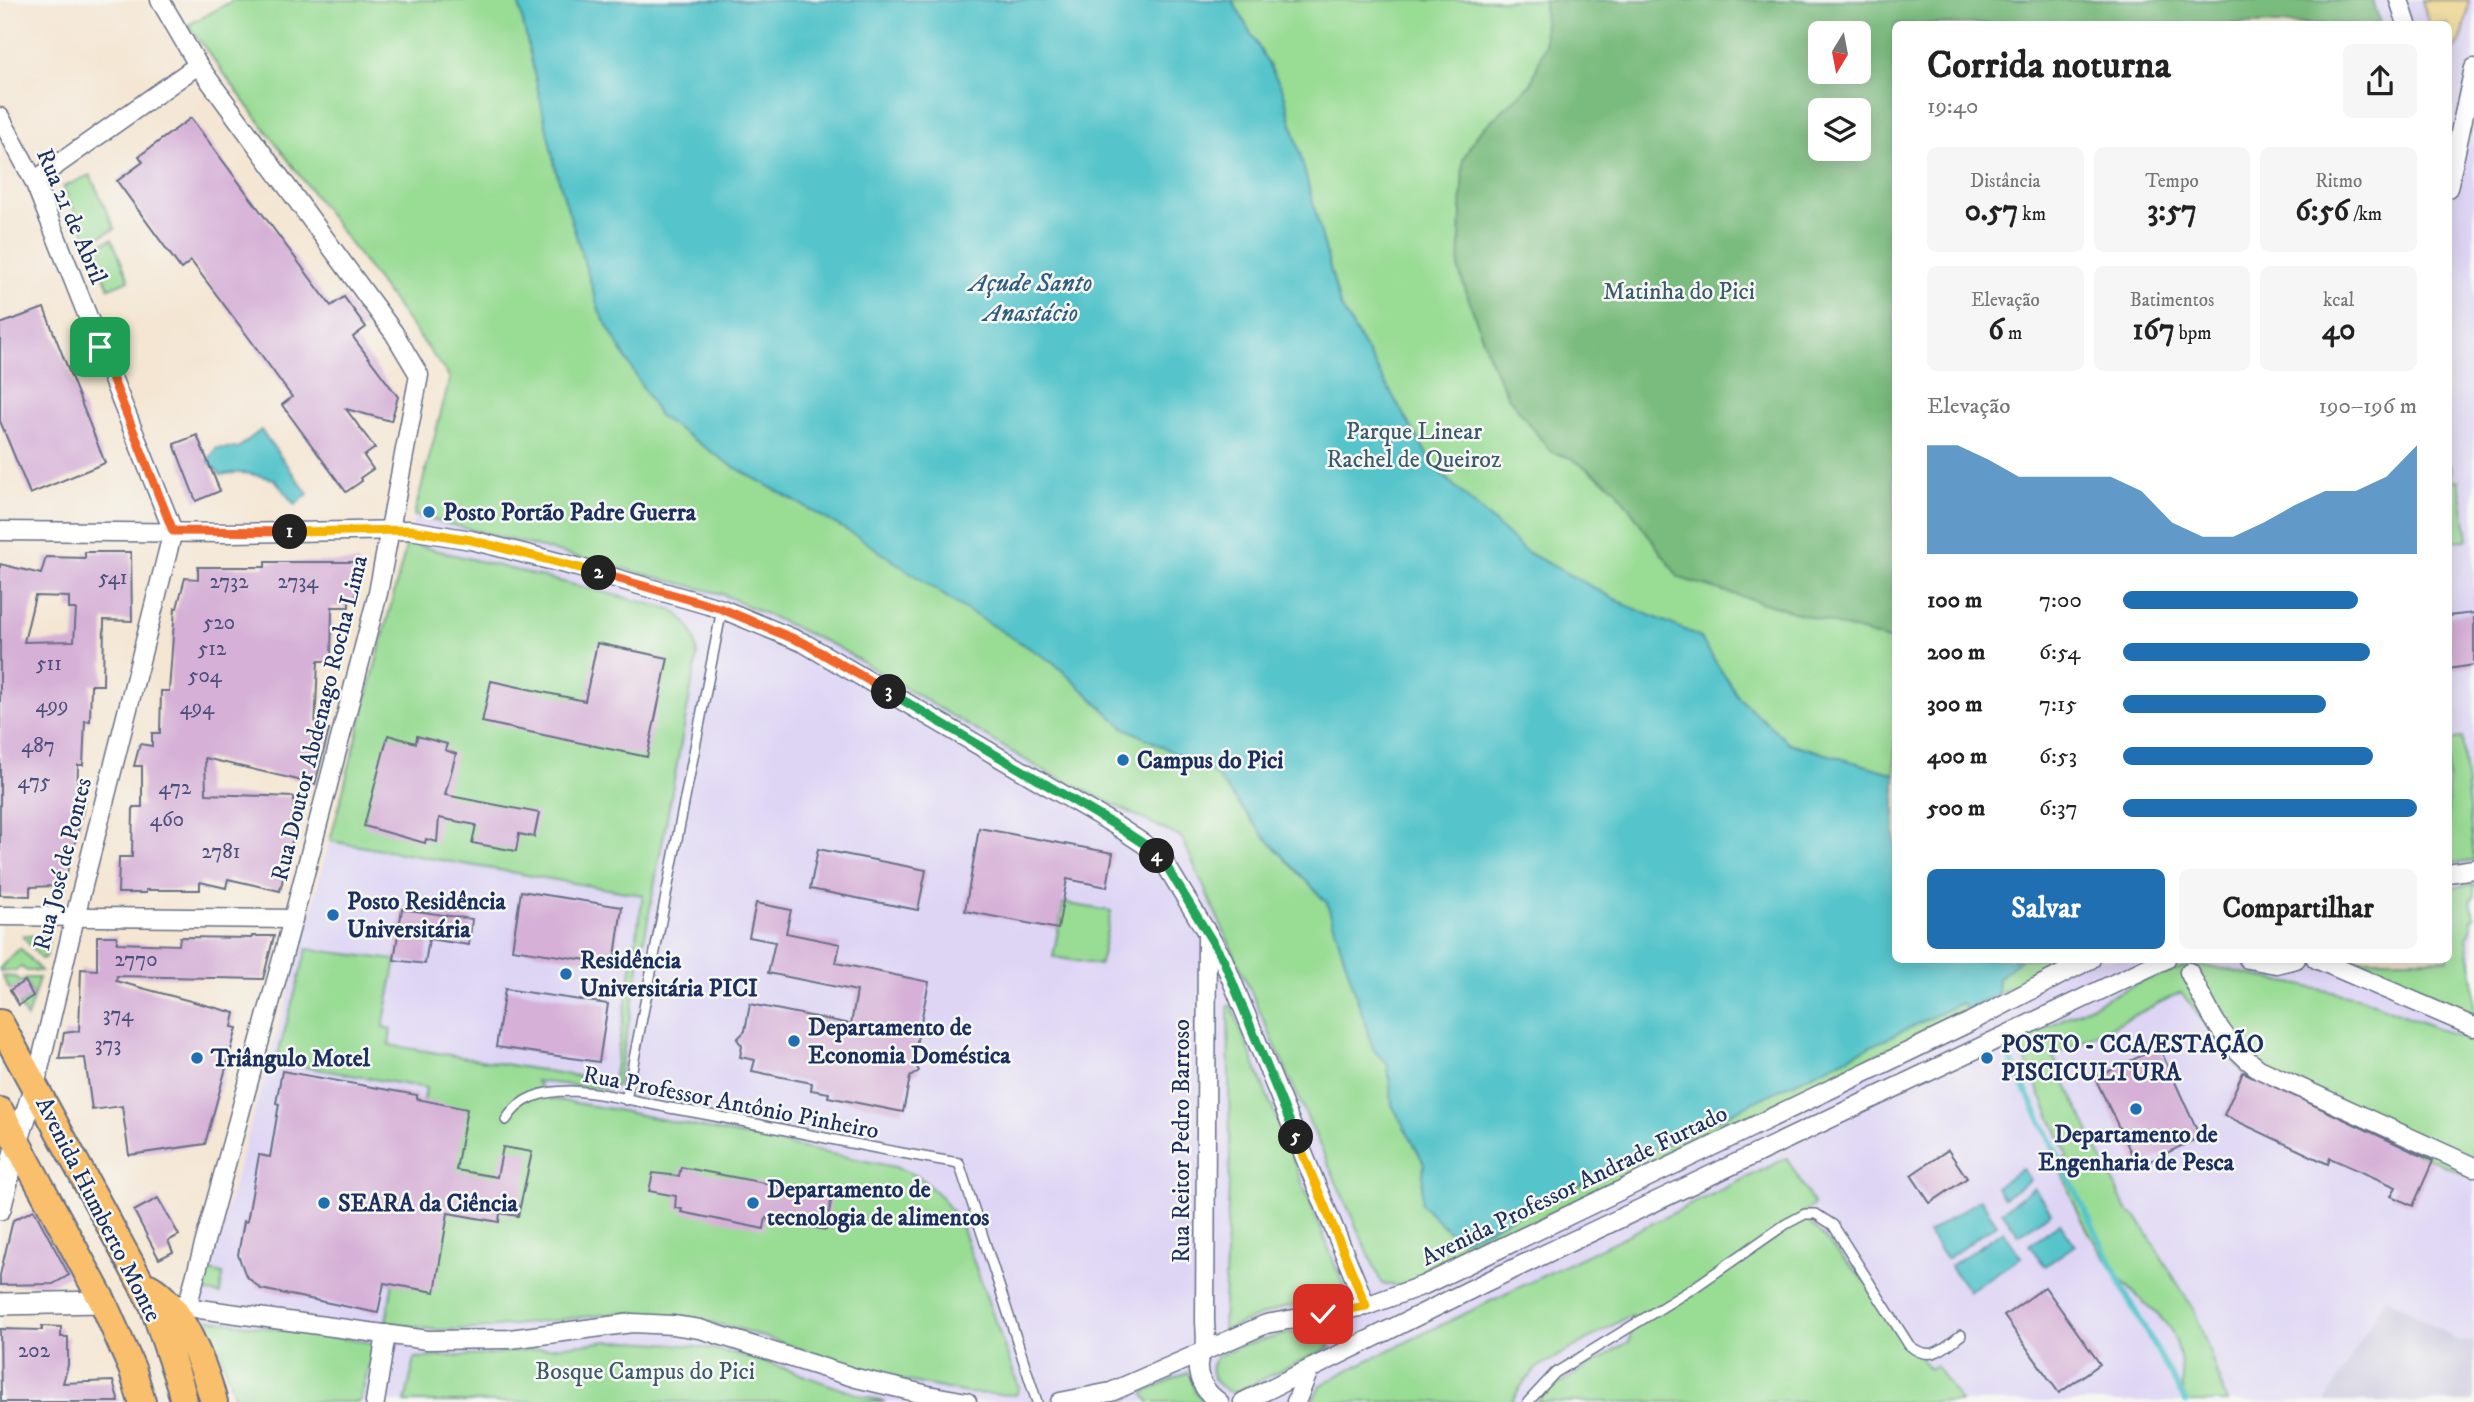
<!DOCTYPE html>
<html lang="pt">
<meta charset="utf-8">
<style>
:root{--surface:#fff;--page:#f6f6f6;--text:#222;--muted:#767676;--accent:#1f6fb2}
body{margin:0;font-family:"IM FELL DW Pica",serif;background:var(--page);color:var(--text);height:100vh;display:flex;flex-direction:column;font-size:26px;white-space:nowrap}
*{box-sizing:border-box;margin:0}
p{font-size:23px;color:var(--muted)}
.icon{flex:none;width:38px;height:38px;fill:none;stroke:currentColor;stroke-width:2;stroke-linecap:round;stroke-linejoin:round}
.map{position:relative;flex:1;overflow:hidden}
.panel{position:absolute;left:1892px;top:21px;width:560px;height:942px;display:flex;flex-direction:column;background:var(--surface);border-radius:10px;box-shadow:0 4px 18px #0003}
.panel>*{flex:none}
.needle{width:46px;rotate:190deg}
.buttons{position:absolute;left:1808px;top:21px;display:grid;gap:14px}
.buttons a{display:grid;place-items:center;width:63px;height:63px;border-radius:10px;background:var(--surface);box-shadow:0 4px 18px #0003;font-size:35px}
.pin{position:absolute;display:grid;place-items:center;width:60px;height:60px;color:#fff;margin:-30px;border-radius:14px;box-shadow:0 4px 10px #0006}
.km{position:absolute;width:35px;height:35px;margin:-18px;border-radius:50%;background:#222;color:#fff;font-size:19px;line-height:35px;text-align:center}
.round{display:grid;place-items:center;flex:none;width:74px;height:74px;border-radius:10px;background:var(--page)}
.overview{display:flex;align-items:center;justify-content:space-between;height:119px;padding:0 35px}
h1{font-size:38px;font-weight:800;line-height:52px}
.stats{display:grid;grid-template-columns:repeat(3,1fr);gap:10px;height:119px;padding:7px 35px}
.stats div{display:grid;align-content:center;border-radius:10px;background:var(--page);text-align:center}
.stats b{font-size:30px;font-weight:800}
.stats small{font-size:19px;font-weight:400}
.stats p{font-size:19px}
.chart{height:196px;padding:14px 35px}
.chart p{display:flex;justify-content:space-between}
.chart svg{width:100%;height:126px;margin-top:7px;fill:var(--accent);opacity:.7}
.primary-button{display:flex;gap:14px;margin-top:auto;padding:14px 35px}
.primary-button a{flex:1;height:80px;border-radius:10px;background:var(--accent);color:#fff;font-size:28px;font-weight:800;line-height:80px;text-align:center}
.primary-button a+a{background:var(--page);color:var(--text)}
ul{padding:0 35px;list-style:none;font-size:23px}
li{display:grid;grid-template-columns:112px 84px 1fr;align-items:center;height:52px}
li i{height:18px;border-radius:9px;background:var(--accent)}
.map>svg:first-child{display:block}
.built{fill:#ded5f5;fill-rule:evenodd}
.industrial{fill:#c3c1db}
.green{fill:#99dc94;stroke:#5a8679;stroke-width:2}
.forest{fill:#7abc7e;stroke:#4a766e;stroke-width:2;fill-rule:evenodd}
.sand{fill:#eeda9e;stroke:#84847e;stroke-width:2}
.water{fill:#57c5cb;stroke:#397a94;stroke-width:2}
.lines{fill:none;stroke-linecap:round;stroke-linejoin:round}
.stream{stroke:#57c5cb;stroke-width:6}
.building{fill:#d6b0d7;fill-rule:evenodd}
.service-casing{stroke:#676f87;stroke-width:12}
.minor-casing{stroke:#676f87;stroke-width:21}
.tertiary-casing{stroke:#676f87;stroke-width:24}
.primary-casing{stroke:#676f87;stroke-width:30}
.service{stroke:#fff;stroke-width:9}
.minor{stroke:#fff;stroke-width:18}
.tertiary{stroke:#fff;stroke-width:21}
.primary{stroke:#f9bf6c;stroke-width:26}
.split-1-casing{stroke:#fff;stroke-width:14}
.split-2-casing{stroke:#fff;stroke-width:14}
.split-3-casing{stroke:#fff;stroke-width:14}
.split-4-casing{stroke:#fff;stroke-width:14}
.split-5-casing{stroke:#fff;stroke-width:14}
.split-6-casing{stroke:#fff;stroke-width:14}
.split-1{stroke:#f0652b;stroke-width:9}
.split-2{stroke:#f5b400;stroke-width:9}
.split-3{stroke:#f0652b;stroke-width:9}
.split-4{stroke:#22a559;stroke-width:9}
.split-5{stroke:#22a559;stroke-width:9}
.split-6{stroke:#f5b400;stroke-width:9}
.poi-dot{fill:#1f6fb2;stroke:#f6f6f2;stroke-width:2.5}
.labels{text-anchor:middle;stroke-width:5;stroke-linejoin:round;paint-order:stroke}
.number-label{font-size:21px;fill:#4a4f7c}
.street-label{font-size:24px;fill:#1b2f5e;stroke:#f6f6f2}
.park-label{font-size:24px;fill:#3a5a6c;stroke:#f6f6f2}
.poi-label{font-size:24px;font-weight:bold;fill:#1b2f5e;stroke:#f6f6f2;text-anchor:start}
.water-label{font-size:26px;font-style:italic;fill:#2d5c7f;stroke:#f6f6f2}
</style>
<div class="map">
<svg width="2474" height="1402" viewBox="0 0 2474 1402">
<rect width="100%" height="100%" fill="#f6f6f2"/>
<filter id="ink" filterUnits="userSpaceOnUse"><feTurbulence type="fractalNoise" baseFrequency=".0143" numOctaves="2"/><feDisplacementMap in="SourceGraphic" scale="14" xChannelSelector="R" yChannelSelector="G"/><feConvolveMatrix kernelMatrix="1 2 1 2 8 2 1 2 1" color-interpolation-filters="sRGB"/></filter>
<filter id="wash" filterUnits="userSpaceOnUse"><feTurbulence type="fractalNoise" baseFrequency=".00686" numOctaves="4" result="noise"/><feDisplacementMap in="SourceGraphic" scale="28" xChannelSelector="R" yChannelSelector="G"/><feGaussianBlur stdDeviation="1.57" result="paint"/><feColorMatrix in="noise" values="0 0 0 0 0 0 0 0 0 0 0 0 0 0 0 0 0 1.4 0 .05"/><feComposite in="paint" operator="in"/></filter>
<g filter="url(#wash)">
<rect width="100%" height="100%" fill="#f4e6d3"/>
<path class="built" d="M231,0h2243v1402h-2238l-16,-51 -7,-11 -17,-16 2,-16 105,-365 147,-565 -262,-353 43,-23zM1895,24h553v935h-553zM1820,33h38v39h-38zM1820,110h38v39h-38z"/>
<polygon class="industrial" points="2386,1297 2457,1340 2474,1342 2474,1402 2325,1402"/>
<g class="green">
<polygon points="231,0 1721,0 1760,83 1895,235 1895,959 2067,959 2057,964 2055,968 1997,994 1745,1121 1399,1286 1382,1284 1182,838 1039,768 837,647 722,594 414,515 450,378 188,25 231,2"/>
<polygon points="90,175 115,229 89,241 63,187"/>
<polygon points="112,239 129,280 109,288 92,247"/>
<polygon points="2448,464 2451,464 2453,481 2459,480 2468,540 2448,541"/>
<path d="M407,543l263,66c20,13 26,25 27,48l-80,428 -5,5 -76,-9 14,18 61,10 284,58 25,10 23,22 17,24 59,165 -3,7 -49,-2 -75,-15 -156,-50 -51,-11 -66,-4 -142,16 -41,1 -50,-8 40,-234 -150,-26 31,-113 89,11 -13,67 8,2 -2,16 224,37 30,-187 -313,-54z"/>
<polygon points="2462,738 2474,860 2448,864 2448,740"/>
<polygon points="2474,884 2474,898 2471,899 2474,918 2471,919 2472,927 2467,938 2474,981 2474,1018 2361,967 2351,959 2448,959 2448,888"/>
<polygon points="1063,903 1111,911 1100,965 1053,957"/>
<polygon points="23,936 49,936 46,957 41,959"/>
<polygon points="20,948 41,971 27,971 21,967 16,970 0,971 0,968"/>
<path d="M2189,966l25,1 147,31 113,45v136l-233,-108 -60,-79 -128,64 74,155 10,6 58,95 32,90h-43c-2,-24 -1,-51 -14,-73 -10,-15 -26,-25 -38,-38 -34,-35 -59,-82 -73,-129l9,-6 -51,-115 128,-61z"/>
<polygon points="2,976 15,977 21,981 26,978 39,978 27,1018 19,1005 33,996 26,982 10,990"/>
<polygon points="1231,1005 1344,1287 1345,1297 1338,1303 1284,1307 1223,1330 1230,1157 1228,1006"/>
<polygon points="1787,1158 1814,1205 1801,1214 1866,1282 1929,1369 1935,1365 1961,1402 1538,1402 1543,1394 1630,1341 1631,1315 1537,1368 1522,1385 1511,1402 1312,1402 1320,1386 1342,1373"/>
<polygon points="206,1270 223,1274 220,1294 201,1291"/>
<polygon points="198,1318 367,1342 373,1347 360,1402 236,1402 220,1351 198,1324"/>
<path d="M1317,1327l13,20 -96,46c-17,-4 -31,-22 -16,-37l28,-12z"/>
<path d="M609,1341c49,0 96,4 143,17 45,13 87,33 133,44h-480l10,-44 70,-3z"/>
<polygon points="1188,1372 1195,1392 1207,1402 1149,1402 1143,1393"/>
</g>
<path class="forest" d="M1544,0h829l7,24h-485v618l-216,-64 -64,-90 -44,-30 -20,-6 -44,-57 -18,-38 -30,-86 4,-112 15,-26 53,-49 14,-40zM1820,33h38v39h-38zM1820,110h38v39h-38z"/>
<path class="sand" d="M2422,0h47c-3,16 -4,48 -21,54v-30h-19z"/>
<g class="water">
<polygon points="518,0 1232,0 1283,90 1340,305 1435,468 1525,551 1626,605 1699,636 1739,698 1789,743 1895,774 1895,959 2021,959 1998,978 1997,995 1968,1009 1961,1003 1465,1240 1457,1239 1421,1204 1424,1163 1392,1105 1388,1065 1373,1049 1327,903 1265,837 1214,773 1123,727 1054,663 955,603 860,538 729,464 659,416 600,313 556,171"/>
<path d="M261,430l47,64 -13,11 -21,-26c-18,-4 -35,-9 -53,-4l-12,-13 -1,-2 9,-12h21z"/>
<polygon points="2022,1169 2030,1180 2004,1198 1996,1187"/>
<polygon points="2034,1188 2051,1212 2019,1235 2002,1211"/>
<polygon points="1980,1199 1997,1224 1946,1259 1928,1233"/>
<polygon points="2060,1223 2075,1245 2045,1266 2029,1245"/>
<polygon points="2003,1231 2021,1257 1969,1291 1950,1266"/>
</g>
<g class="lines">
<polyline class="stream" points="2006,1050 2132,1306 2186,1402"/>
</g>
<g id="blocks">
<g class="building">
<polygon points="191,118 331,306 344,297 366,327 353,337 398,397 391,421 346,409 375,448 364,456 373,469 360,478 362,481 346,492 282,405 292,397 249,338 191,261 181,269 117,181 143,162 139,156"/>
<polygon points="44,308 105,463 30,494 0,421 0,324"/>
<polygon points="197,435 220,491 196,501 174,444"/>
<path d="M85,552h46l1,69 -28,-1 -1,65h-12l-1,36h-5l-2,44h-5l-1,35h9l-21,80h-10v6l-25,1v9l-30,-1v-331l41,10 5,-17 39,1zM35,596l34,1v12h7l-2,32 -50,1z"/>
<polygon points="265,562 359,562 359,591 356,591 356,601 349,600 349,607 332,607 331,661 318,661 315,730 329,730 315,784 205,758 206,794 294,797 293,836 280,891 228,879 226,888 200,882 200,890 146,890 146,893 118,893 119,857 132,857 133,807 142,807 142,766 134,766 140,744 152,746 152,733 160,733 161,691 169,691 175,608 177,608 185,578 198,579 198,567 265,567"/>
<polygon points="2474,613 2474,665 2448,669 2448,616"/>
<polygon points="597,643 668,658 647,757 482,722 491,681 585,701"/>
<polygon points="388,735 416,743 417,736 447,744 445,750 456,754 445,795 539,813 534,837 519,834 516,851 472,843 476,825 439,818 437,842 426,839 425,843 364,826"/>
<polygon points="979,828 1113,853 1107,887 1067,879 1058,929 965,911"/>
<polygon points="818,849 926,870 918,910 810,889"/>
<polygon points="521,891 622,907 614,964 512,949"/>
<polygon points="756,903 791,910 786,933 840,944 836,963 929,982 913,1060 919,1071 910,1077 903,1112 828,1097 829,1093 811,1090 812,1083 752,1071 755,1060 740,1057 742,1046 737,1039 745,1031 750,1004 851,1024 857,991 768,973 775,942 749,937"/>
<polygon points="402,909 472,919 469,945 429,939 425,964 394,960"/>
<polygon points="97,936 117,936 117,943 179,945 180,937 252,938 252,936 274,936 263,979 117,976 116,981 235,1013 232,1027 237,1028 205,1144 129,1155 122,1106 92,1110 85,1058 59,1059 64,1033 79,1031 81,969 97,970"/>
<polygon points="25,981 33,996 19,1005 10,990"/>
<polygon points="505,989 608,1004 599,1062 496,1047"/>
<polygon points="2159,1047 2200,1137 2138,1167 2095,1078"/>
<polygon points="282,1071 417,1095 417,1099 467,1109 456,1170 497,1177 503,1147 532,1152 518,1216 500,1213 499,1222 448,1213 435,1292 384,1283 378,1313 261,1289 246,1276 238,1255 244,1221 247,1222 259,1155 270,1157 279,1104 276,1103"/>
<polygon points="2243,1072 2433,1161 2413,1206 2391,1196 2396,1187 2330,1158 2328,1164 2224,1115"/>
<polygon points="1948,1150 1967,1178 1930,1203 1911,1175"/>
<polygon points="681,1167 832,1196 826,1230 766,1218 764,1229 681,1212 682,1209 675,1208 676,1196 649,1191 653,1173 679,1176"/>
<polygon points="158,1198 179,1235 168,1241 173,1252 159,1259 134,1211"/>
<polygon points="34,1210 69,1275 53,1284 0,1285 0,1275 13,1220"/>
<polygon points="2045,1287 2100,1364 2059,1393 2004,1316"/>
<polygon points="42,1326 61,1327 61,1337 68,1337 68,1365 63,1383 113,1381 119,1402 1,1402 0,1329 42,1330"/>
</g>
</g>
</g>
<g filter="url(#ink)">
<use href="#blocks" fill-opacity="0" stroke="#676f87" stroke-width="2"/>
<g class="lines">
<defs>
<g id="service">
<polyline points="626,1100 722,609"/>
<path d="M506,1120c14,-23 37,-29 64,-29 32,1 69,11 100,17 97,16 192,40 289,55l78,239"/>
<path d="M1528,1402l27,-29 137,-84 94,-65 19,-10h11l17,11 76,120c21,18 34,4 52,-10"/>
</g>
<g id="minor">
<polyline points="160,0 198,65 394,333 419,375 378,593 293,919 187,1307"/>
<polyline points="2399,0 2407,24"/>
<polyline points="0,117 34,181 173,531"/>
<polyline points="34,181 198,65"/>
<polyline points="2448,188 2474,68"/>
<polyline points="0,531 228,533 410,530 471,540 577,567 722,609 804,643 1115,825 1144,844 1164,862 1223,959 1366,1306"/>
<polyline points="2448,873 2474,869"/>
<polyline points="0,916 293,919"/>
<path d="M1207,933l-2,387c0,9 2,20 0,29 -2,6 -4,4 -6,10 -5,17 7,34 20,43"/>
<polyline points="2248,959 2276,964 2296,959"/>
<polyline points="2316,959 2474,1027"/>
<path d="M2189,972c21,41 32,69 70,97l215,98"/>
<polyline points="35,1086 75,917 173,531"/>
<polyline points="177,1304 200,1309 428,1340 510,1339 632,1323 673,1325 700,1329 856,1378 928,1395 967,1402"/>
<polyline points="375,1402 386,1334"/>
<polyline points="1060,1402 1111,1392 1266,1324 1366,1306 1424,1285 1970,1022 2091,959"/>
<polyline points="1243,1402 1484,1283 2166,959"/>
<polyline points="1296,1402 1309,1370"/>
</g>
<g id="tertiary">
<polyline points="0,1209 17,1143 35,1086"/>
<polyline points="0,1304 103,1302"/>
</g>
<g id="primary">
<polyline points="0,1023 153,1305 180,1385 184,1402"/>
<polyline points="0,1111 103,1302 133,1371 142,1402"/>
<path d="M149,1287c32,17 56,81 65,115"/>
</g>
</defs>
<use href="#service" class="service-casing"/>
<use href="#minor" class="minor-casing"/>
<use href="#tertiary" class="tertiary-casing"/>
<use href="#primary" class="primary-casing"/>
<use href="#service" class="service"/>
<use href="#minor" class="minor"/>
<use href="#tertiary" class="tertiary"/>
<use href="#primary" class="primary"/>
</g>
</g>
<g class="lines" filter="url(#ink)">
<defs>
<polyline id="split-1" points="100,347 173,531 290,532"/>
<polyline id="split-2" points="290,532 410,530 471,540 599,573"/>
<polyline id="split-3" points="599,573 722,609 804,643 889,692"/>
<polyline id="split-4" points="889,692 1115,825 1144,844 1157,856"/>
<polyline id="split-5" points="1157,856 1164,862 1223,959 1296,1137"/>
<polyline id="split-6" points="1296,1137 1366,1306 1323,1314"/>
</defs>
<use href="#split-1" class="split-1-casing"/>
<use href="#split-2" class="split-2-casing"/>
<use href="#split-3" class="split-3-casing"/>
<use href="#split-4" class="split-4-casing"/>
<use href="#split-5" class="split-5-casing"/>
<use href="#split-6" class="split-6-casing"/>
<use href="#split-1" class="split-1"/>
<use href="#split-2" class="split-2"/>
<use href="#split-3" class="split-3"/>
<use href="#split-4" class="split-4"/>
<use href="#split-5" class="split-5"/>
<use href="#split-6" class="split-6"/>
</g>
<g class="poi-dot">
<circle cx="429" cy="512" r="7"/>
<circle cx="1123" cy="760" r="7"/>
<circle cx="333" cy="915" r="7"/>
<circle cx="566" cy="974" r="7"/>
<circle cx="794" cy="1041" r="7"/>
<circle cx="197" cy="1058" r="7"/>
<circle cx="1987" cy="1058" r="7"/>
<circle cx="2136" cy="1109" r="7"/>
<circle cx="324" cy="1203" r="7"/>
<circle cx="753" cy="1203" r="7"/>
</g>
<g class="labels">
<g class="number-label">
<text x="113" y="584">541</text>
<text x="229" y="588">2732</text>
<text x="298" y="588">2734</text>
<text x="219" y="629">520</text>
<text x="212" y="655">512</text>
<text x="49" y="670">511</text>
<text x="205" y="682">504</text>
<text x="52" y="712">499</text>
<text x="197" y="714">494</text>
<text x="38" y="752">487</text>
<text x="34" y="788">475</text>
<text x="175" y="794">472</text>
<text x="167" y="826">460</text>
<text x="221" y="858">2781</text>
<text x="136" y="966">2770</text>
<text x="118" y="1021">374</text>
<text x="108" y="1051">373</text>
<text x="34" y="1357">202</text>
</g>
<g class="street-label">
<text transform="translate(72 216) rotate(67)" y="8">Rua 21 de Abril</text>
<text transform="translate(319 718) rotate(-76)" y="8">Rua Doutor Abdenago Rocha Lima</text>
<text transform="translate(62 864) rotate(-76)" y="8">Rua José de Pontes</text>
<text transform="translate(731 1102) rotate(11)" y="8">Rua Professor Antônio Pinheiro</text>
<text transform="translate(1181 1141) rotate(-90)" y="8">Rua Reitor Pedro Barroso</text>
<text transform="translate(1574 1185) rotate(-26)" y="8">Avenida Professor Andrade Furtado</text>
<text transform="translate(99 1209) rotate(63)" y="8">Avenida Humberto Monte</text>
</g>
<g class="park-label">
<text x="1679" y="299">Matinha do Pici</text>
<text x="1414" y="439">Parque Linear<tspan x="1414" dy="28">Rachel de Queiroz</tspan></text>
<text x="645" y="1379">Bosque Campus do Pici</text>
</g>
<g class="poi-label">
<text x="443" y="520">Posto Portão Padre Guerra</text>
<text x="1137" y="768">Campus do Pici</text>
<text x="347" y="909">Posto Residência<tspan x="347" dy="28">Universitária</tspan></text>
<text x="580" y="968">Residência<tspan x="580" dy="28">Universitária PICI</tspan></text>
<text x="808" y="1035">Departamento de<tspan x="808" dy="28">Economia Doméstica</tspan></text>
<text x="2001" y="1052">POSTO - CCA/ESTAÇÃO<tspan x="2001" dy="28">PISCICULTURA</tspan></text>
<text x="211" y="1066">Triângulo Motel</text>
<text x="2136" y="1142" text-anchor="middle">Departamento de<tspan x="2136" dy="28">Engenharia de Pesca</tspan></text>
<text x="767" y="1197">Departamento de<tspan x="767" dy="28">tecnologia de alimentos</tspan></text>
<text x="338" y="1211">SEARA da Ciência</text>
</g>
<g class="water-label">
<text x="1031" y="291">Açude Santo<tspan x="1031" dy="30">Anastácio</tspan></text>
</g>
</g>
</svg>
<div class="buttons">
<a><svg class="needle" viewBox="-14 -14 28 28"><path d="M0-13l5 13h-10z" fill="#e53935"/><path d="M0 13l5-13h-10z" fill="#767676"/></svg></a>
<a><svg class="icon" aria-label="layers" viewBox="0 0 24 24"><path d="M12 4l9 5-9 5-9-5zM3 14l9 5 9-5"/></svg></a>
</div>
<div class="pin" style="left:100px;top:347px;background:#1e9e55"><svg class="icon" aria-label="arrive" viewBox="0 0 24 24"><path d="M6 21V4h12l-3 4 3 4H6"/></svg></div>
<div class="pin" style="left:1323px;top:1314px;background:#d93025"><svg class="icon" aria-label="check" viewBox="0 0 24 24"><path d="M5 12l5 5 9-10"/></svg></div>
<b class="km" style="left:290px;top:532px">1</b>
<b class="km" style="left:599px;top:573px">2</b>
<b class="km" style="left:889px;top:692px">3</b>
<b class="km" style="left:1157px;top:856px">4</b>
<b class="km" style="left:1296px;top:1137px">5</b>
<section class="panel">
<div class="overview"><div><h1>Corrida noturna</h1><p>19:40</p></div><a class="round"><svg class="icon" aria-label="share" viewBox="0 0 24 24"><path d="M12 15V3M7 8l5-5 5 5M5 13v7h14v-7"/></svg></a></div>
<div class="stats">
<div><p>Distância</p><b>0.57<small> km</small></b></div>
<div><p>Tempo</p><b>3:57</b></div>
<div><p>Ritmo</p><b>6:56<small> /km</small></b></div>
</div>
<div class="stats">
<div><p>Elevação</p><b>6<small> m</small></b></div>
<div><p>Batimentos</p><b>167<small> bpm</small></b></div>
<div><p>kcal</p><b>40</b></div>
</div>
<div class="chart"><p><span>Elevação</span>190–196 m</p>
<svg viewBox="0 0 160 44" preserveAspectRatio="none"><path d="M0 44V6L10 6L20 11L30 17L40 17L50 17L60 17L70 22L80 33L90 38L100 38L110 33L120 27L130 22L140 22L150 17L160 6V44z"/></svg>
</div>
<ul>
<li><b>100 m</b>7:00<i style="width:80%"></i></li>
<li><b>200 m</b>6:54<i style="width:84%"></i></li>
<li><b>300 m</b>7:15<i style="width:69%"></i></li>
<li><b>400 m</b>6:53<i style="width:85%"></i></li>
<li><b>500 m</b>6:37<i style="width:100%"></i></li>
</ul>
<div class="primary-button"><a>Salvar</a><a>Compartilhar</a></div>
</section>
</div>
